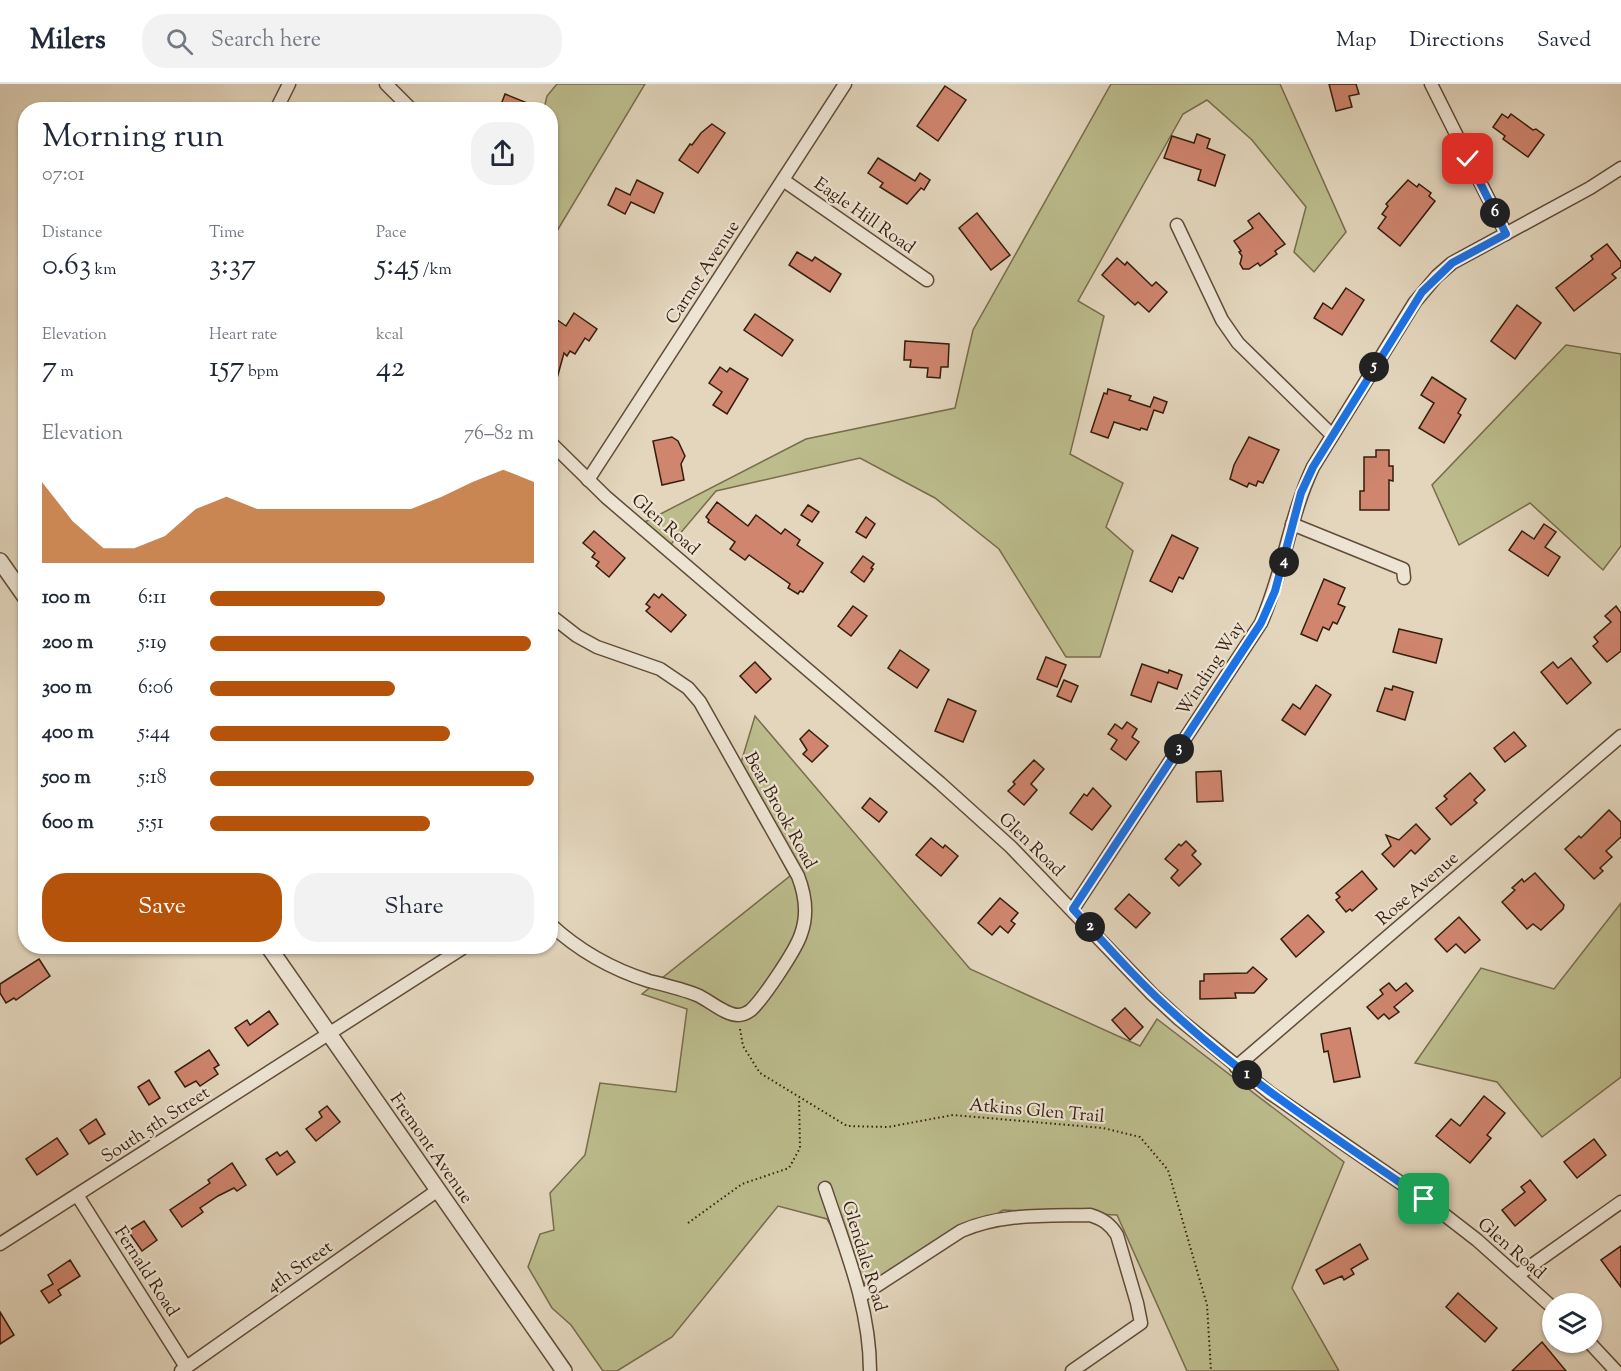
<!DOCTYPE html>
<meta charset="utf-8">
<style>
:root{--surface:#fff;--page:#f2f2f3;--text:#1f2937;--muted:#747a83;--line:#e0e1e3;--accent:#b45309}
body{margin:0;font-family:"Sorts Mill Goudy",serif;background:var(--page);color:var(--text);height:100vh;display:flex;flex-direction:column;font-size:22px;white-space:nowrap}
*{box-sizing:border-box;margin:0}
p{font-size:20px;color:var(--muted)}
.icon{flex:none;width:33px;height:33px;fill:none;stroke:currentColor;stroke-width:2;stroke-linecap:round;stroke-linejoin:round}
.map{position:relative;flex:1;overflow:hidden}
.panel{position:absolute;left:18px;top:18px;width:540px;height:852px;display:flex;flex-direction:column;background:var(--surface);border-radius:24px;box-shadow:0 2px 4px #0004}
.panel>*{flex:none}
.controls{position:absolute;left:1542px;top:1209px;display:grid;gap:12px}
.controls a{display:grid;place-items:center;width:60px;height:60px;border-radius:50%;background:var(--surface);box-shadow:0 2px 4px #0004;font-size:30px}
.pin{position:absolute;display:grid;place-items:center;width:51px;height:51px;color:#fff;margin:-26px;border-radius:12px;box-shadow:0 3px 9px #0006}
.km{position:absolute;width:30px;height:30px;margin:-15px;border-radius:50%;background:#222;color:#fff;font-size:16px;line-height:30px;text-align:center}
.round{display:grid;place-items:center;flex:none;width:63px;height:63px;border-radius:24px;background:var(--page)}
.summary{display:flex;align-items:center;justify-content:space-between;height:102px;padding:0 24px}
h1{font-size:33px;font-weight:600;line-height:45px}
.metrics{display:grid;grid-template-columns:repeat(3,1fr);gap:9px;height:102px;padding:6px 24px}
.metrics div{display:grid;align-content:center}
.metrics b{font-size:30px;font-weight:600}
.metrics small{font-size:16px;font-weight:400}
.metrics p{font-size:16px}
.chart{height:168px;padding:12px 24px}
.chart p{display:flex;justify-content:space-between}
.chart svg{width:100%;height:108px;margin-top:6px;fill:var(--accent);opacity:.7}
.button{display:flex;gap:12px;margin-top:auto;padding:12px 24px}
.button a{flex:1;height:69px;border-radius:24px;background:var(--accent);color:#fff;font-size:24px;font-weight:600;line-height:69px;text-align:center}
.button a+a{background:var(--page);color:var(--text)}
ul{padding:0 24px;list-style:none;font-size:20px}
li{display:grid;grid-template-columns:96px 72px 1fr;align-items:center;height:45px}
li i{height:15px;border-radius:8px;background:var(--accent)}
header{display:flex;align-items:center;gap:36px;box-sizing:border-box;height:84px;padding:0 30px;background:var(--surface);border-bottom:2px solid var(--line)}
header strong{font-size:28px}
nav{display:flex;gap:33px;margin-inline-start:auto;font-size:21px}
.search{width:420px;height:54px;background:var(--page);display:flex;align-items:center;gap:15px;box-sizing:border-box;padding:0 21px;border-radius:24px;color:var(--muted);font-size:22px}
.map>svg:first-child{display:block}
.green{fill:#bcbc8c;stroke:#786c4c;stroke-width:1.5}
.building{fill:#cf856e;stroke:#351d0c;stroke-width:1.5}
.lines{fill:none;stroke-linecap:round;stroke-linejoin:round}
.minor-casing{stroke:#604b38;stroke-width:15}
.tertiary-casing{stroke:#604b38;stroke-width:18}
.path{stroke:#351d0c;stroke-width:2;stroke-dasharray:1.5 3;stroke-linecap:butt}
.minor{stroke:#ede4d4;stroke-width:12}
.tertiary{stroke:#ede4d4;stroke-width:15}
.route-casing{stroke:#fff;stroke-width:12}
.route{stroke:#1a73e8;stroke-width:8}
.labels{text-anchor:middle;stroke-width:4.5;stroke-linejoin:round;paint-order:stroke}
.street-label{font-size:18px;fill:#351d0c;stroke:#ede4d4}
</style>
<header>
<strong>Milers</strong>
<div class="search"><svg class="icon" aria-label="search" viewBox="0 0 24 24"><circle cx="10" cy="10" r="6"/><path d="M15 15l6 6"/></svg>Search here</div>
<nav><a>Map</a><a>Directions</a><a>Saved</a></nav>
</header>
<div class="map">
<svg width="1621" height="1287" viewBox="0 0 1621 1287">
<rect width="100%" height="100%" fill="#e3d6bd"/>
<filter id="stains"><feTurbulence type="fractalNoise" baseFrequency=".00333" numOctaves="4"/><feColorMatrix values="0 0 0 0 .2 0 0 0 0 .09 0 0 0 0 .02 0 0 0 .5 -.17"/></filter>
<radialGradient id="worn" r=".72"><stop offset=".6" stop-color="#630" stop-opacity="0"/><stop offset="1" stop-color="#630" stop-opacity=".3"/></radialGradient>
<g class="green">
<polygon points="557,0 645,0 551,157 550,26 544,25 547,12"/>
<polygon points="1111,0 1280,0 1346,148 1314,188 1294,168 1306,123 1252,56 1207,16 1183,30 1078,217 1104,232 1070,370 1123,399 1106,443 1133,467 1100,573 1066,573 999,465 935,414 860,374 716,407 667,465 639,441 806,355 955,324 973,246"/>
<polygon points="1566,261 1621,270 1621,462 1603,486 1530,419 1459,461 1432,401"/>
<polygon points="755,632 970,885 1140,962 1157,935 1344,1078 1292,1204 1339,1287 1187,1287 1117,1131 1003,1126 871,1211 827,1135 778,1122 672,1253 617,1287 603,1287 571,1241 552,1224 528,1183 540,1150 554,1146 550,1109 585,1071 600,999 676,1008 687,925 642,910 790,792 737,692"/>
<polygon points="1621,819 1621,993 1542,1053 1497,998 1415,979 1481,884 1554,905"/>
</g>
<g class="building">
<polygon points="1329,0 1356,0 1359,10 1349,12 1352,23 1336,27"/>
<polygon points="945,2 966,16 938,57 917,42"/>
<polygon points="505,10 542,25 542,26 499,26"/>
<polygon points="1502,30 1508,34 1511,30 1533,46 1536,45 1544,51 1528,73 1503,55 1505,52 1493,43"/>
<polygon points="712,40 725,49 698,89 679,76 690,60 692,61 701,49"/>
<polygon points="1197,50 1210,55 1207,64 1225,71 1215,102 1198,96 1201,86 1164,74 1172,52 1194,59"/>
<polygon points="878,74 915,97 920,89 930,96 924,106 921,104 907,120 880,103 883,99 868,89"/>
<polygon points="637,96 663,109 654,129 631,118 625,130 608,121 616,104 630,111"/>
<polygon points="1408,96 1417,103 1419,100 1431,109 1429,112 1435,117 1400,162 1378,144 1386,133 1382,130 1388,122 1386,120"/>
<polygon points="977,129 1010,171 991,186 959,144"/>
<polygon points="1259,129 1285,160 1275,167 1277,170 1260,182 1258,179 1249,185 1243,185 1240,180 1242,172 1239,168 1241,167 1234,157 1253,144 1248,137"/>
<polygon points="1607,160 1621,178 1621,183 1612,190 1616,194 1574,227 1556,204 1593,175 1591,172"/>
<polygon points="797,168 812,177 815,173 841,190 830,208 789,181"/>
<polygon points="1117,174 1125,181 1127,178 1152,202 1156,198 1167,208 1149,228 1138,218 1135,221 1102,191"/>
<polygon points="1346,204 1364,216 1342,251 1314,234 1323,219 1332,225"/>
<polygon points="1517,221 1541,239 1515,275 1491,257"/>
<polygon points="574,229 597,245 589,257 585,254 575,270 570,267 567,272 564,269 554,305 550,304 550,265 556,257 550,253 550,231 566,242"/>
<polygon points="755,230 793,256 782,272 744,246"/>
<polygon points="905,257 949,260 948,283 941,283 940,294 927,293 928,284 910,283 911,276 904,276"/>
<polygon points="720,283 727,288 730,284 748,295 727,330 713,321 722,308 709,299"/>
<polygon points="1432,293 1466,315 1458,329 1461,331 1444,359 1419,344 1434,319 1421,311"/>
<polygon points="1108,305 1131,312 1129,316 1150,323 1154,313 1167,318 1163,329 1154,326 1147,346 1141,344 1140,346 1114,338 1108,354 1091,348 1104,309 1107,310"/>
<polygon points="672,353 678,357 685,372 681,380 684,396 662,401 653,357"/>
<polygon points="1249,353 1279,366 1263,399 1258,397 1256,402 1249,399 1247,403 1230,395 1234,381"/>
<polygon points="1376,366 1389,366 1389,382 1393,382 1393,397 1389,396 1389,426 1360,426 1360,407 1364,407 1364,373 1376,373"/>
<polygon points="717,418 748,442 756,431 781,450 785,445 800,456 797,461 823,479 803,508 800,507 798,510 788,504 790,500 749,471 745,476 730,465 735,458 708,438 709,436 706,433"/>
<polygon points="808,421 819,428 812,438 801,431"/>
<polygon points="866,433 875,440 866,454 856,448"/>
<polygon points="1544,440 1556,448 1545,463 1560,473 1548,492 1509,466 1522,447 1534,455"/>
<polygon points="594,447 625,474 609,493 596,482 599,478 592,473 595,469 583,459"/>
<polygon points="1172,451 1198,464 1183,495 1179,493 1172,508 1150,497"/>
<polygon points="863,472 874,480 871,484 873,485 864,498 851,488"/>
<polygon points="1324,495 1345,504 1338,520 1345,523 1337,540 1333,538 1329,546 1323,543 1317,557 1301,550"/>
<polygon points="654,510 659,514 662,510 686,531 671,548 646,527 650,523 646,520"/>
<polygon points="853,522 867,532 851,552 838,542"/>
<polygon points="1616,522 1621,529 1621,567 1607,578 1593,562 1598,558 1594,553 1611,538 1605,532"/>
<polygon points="1399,545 1442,555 1436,579 1393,568"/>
<polygon points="900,566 929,586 917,604 888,584"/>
<polygon points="1046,573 1066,581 1057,603 1037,595"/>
<polygon points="1571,574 1591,599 1567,620 1541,588 1553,578 1558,584"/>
<polygon points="755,578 771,595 756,609 740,592"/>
<polygon points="1142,580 1168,589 1169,586 1182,591 1177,605 1158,598 1151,618 1131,611"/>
<polygon points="1064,596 1078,602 1071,618 1057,612"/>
<polygon points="1316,601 1331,611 1305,651 1282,636 1293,620 1300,625"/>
<polygon points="1393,602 1413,608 1405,636 1377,627 1385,604 1392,606"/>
<polygon points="948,615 976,627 963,658 935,647"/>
<polygon points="1127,638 1137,645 1132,653 1139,658 1126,676 1111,665 1117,656 1108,650 1115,640 1122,645"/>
<polygon points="809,646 828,662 812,678 803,670 807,666 800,655"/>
<polygon points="1514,648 1526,662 1505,678 1494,664"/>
<polygon points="1034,676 1044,685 1031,700 1037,706 1024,721 1008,707 1015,700 1013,698"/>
<polygon points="1221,687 1223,717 1197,718 1196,688"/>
<polygon points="1470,689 1485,706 1474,716 1477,719 1451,741 1436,724 1447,715 1444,712"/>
<polygon points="1093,704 1111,722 1092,746 1070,729 1084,710 1087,712"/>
<polygon points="870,714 887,728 879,738 862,724"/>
<polygon points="1609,726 1621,738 1621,753 1606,767 1612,773 1600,784 1603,787 1594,795 1565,765 1579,752 1581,754"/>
<polygon points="1416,740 1430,755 1415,770 1411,766 1394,783 1382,770 1391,762 1386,751 1399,756"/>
<polygon points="931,754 943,764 945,761 958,772 941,792 916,771"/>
<polygon points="1186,757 1196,767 1192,771 1201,780 1179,802 1171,794 1178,786 1165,775 1179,760 1181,762"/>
<polygon points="1362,787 1377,805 1352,827 1350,825 1346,828 1336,816 1340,813 1336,809"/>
<polygon points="1535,789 1564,821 1563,825 1541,846 1533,840 1527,845 1502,818 1515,806 1512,804 1522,795 1524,798"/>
<polygon points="1129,810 1150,829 1136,844 1115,825"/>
<polygon points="1000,814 1018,829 1011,837 1015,840 1008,849 1000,842 992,851 978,839"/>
<polygon points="1308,831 1324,848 1296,873 1281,855"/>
<polygon points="1459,833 1480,856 1465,869 1456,860 1447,868 1435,855"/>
<polygon points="39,875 50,892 16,916 14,914 6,919 0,909 0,900"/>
<polygon points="1253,883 1267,895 1254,909 1235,909 1236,914 1200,915 1200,897 1204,897 1204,890 1247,889"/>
<polygon points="1389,899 1396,907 1406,899 1413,907 1394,923 1399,928 1389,935 1384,930 1378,935 1367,923 1383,910 1380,906"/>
<polygon points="1125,924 1143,943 1130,956 1112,936"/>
<polygon points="269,927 278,940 248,962 235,944 247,936 250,941"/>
<polygon points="1350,944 1360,993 1334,998 1328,967 1324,968 1321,950"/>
<polygon points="209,966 219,981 214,984 218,990 200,1002 196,997 185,1003 175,988"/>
<polygon points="149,996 160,1014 149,1021 138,1003"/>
<polygon points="1484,1012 1505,1029 1487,1051 1491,1054 1470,1079 1436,1052 1451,1035 1460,1042"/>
<polygon points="327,1022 340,1038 316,1057 306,1045 322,1033 319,1028"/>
<polygon points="96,1035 105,1050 89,1060 80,1046"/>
<polygon points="57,1054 68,1070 37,1091 26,1075"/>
<polygon points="1594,1055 1606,1071 1577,1094 1564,1078"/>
<polygon points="287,1067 295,1078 277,1091 266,1075 277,1068 280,1072"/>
<polygon points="232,1079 246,1101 237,1107 234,1104 218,1112 200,1124 203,1128 182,1143 170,1126 210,1099 208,1096"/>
<polygon points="1530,1096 1546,1116 1515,1142 1502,1126 1525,1108 1521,1103"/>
<polygon points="144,1137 157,1156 142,1167 128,1147"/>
<polygon points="1360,1160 1368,1175 1351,1185 1354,1190 1344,1196 1342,1192 1324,1200 1316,1186"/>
<polygon points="1621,1162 1621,1203 1601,1176"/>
<polygon points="70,1176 80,1192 58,1206 61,1211 49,1219 41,1207 53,1200 48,1191"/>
<polygon points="1458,1209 1497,1244 1485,1258 1446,1223"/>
<polygon points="0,1228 14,1251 0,1260"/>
<polygon points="1542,1258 1566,1287 1512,1287"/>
</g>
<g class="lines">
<defs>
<g id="minor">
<polyline points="386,0 412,26"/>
<polyline points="1431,0 1506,150"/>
<polyline points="276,26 289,0"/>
<polyline points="783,96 927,196"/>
<polyline points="1177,141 1222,236 1238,259 1332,351"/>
<polyline points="550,358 606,413 940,699 1011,763 1152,910 1179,935 1270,1009 1424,1115 1477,1156 1552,1223"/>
<polyline points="588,396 845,0"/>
<polyline points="1292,440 1403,485 1404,494"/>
<path d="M550,531l27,21 20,11 63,22 28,19 12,14 98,174c7,18 10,39 3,58 -5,16 -38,65 -50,76 -4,3 -9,5 -13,5 -13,0 -29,-15 -41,-20 -15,-6 -32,-10 -48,-14 -38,-12 -70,-30 -99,-57"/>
<path d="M1073,825l188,-286c23,-52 28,-105 52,-156l102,-165 22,-26 15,-13 138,-75 31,-20"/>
<polyline points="1236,983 1621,652"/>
<path d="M825,1104c20,60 45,119 45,183"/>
<polyline points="77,1111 186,1283"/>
<polyline points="0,1160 466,862"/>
<polyline points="1518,1191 1621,1118"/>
<path d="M861,1212l100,-65c41,-18 85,-15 129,-16 13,4 20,9 27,20l20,68 4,20 -69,48"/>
<polyline points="1589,1258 1616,1287"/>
<polyline points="181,1287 438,1106"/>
</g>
<g id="tertiary">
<polyline points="0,477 26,514"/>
<polyline points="268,862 564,1287"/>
</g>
</defs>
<use href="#minor" class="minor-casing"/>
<use href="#tertiary" class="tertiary-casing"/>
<g class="path">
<polyline points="740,945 743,962 760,989 847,1042 888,1043 953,1031 1103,1044 1140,1053 1168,1086 1207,1221 1211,1287"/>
<polyline points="688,1139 742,1100 789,1084 800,1064 799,1014"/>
</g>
<use href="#minor" class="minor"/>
<use href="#tertiary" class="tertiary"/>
</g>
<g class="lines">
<defs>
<path id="route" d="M1424,1115c-84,-58 -170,-113 -246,-182 -38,-33 -71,-71 -105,-108l188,-286 14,-32 26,-98 12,-26 109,-175 30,-29 54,-29 -38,-75"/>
</defs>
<use href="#route" class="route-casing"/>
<use href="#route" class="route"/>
</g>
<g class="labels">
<g class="street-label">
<text transform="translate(865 131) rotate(35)" y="6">Eagle Hill Road</text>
<text transform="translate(702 188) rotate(-57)" y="6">Carnot Avenue</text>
<text transform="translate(666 440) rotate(41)" y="6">Glen Road</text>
<text transform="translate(1210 584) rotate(-57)" y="6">Winding Way</text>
<text transform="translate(781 726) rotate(61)" y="6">Bear Brook Road</text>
<text transform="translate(1032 760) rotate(44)" y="6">Glen Road</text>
<text transform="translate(1417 804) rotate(-41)" y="6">Rose Avenue</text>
<text transform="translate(1037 1026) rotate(5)" y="6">Atkins Glen Trail</text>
<text transform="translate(155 1040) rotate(-33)" y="6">South 5th Street</text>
<text transform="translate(432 1064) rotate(55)" y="6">Fremont Avenue</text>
<text transform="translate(1512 1164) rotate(41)" y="6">Glen Road</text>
<text transform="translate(865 1172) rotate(73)" y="6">Glendale Road</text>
<text transform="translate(299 1182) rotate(-35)" y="6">4th Street</text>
<text transform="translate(147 1187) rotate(57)" y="6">Fernald Road</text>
</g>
</g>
<rect width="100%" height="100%" filter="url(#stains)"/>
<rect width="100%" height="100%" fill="url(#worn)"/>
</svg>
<div class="controls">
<a><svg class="icon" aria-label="layers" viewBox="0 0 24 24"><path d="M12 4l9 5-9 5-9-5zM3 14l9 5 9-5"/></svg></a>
</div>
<div class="pin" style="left:1424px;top:1115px;background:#1e9e55"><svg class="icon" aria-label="arrive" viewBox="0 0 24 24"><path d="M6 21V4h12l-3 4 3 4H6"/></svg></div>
<div class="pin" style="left:1468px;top:75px;background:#d93025"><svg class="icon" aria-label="check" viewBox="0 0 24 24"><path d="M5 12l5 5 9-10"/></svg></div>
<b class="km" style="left:1247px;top:991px">1</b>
<b class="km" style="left:1090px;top:843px">2</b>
<b class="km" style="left:1179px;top:665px">3</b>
<b class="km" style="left:1284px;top:478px">4</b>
<b class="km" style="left:1374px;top:283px">5</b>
<b class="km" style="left:1495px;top:129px">6</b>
<section class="panel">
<div class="summary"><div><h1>Morning run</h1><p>07:01</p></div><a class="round"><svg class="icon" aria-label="share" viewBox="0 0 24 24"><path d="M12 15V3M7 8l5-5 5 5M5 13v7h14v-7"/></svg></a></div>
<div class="metrics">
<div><p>Distance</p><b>0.63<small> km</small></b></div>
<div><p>Time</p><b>3:37</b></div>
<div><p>Pace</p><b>5:45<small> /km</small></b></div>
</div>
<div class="metrics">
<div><p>Elevation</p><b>7<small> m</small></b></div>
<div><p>Heart rate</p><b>157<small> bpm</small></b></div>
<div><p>kcal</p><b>42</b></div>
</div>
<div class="chart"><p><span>Elevation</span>76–82 m</p>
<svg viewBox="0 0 160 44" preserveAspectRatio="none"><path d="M0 44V11L10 27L20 38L30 38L40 33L50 22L60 17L70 22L80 22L90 22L100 22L110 22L120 22L130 17L140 11L150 6L160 11V44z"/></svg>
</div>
<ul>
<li><b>100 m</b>6:11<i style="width:54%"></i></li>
<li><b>200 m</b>5:19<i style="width:99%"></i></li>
<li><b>300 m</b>6:06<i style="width:57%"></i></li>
<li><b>400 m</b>5:44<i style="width:74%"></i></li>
<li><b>500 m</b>5:18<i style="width:100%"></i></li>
<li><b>600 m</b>5:51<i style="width:68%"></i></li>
</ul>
<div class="button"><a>Save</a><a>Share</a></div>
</section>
</div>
